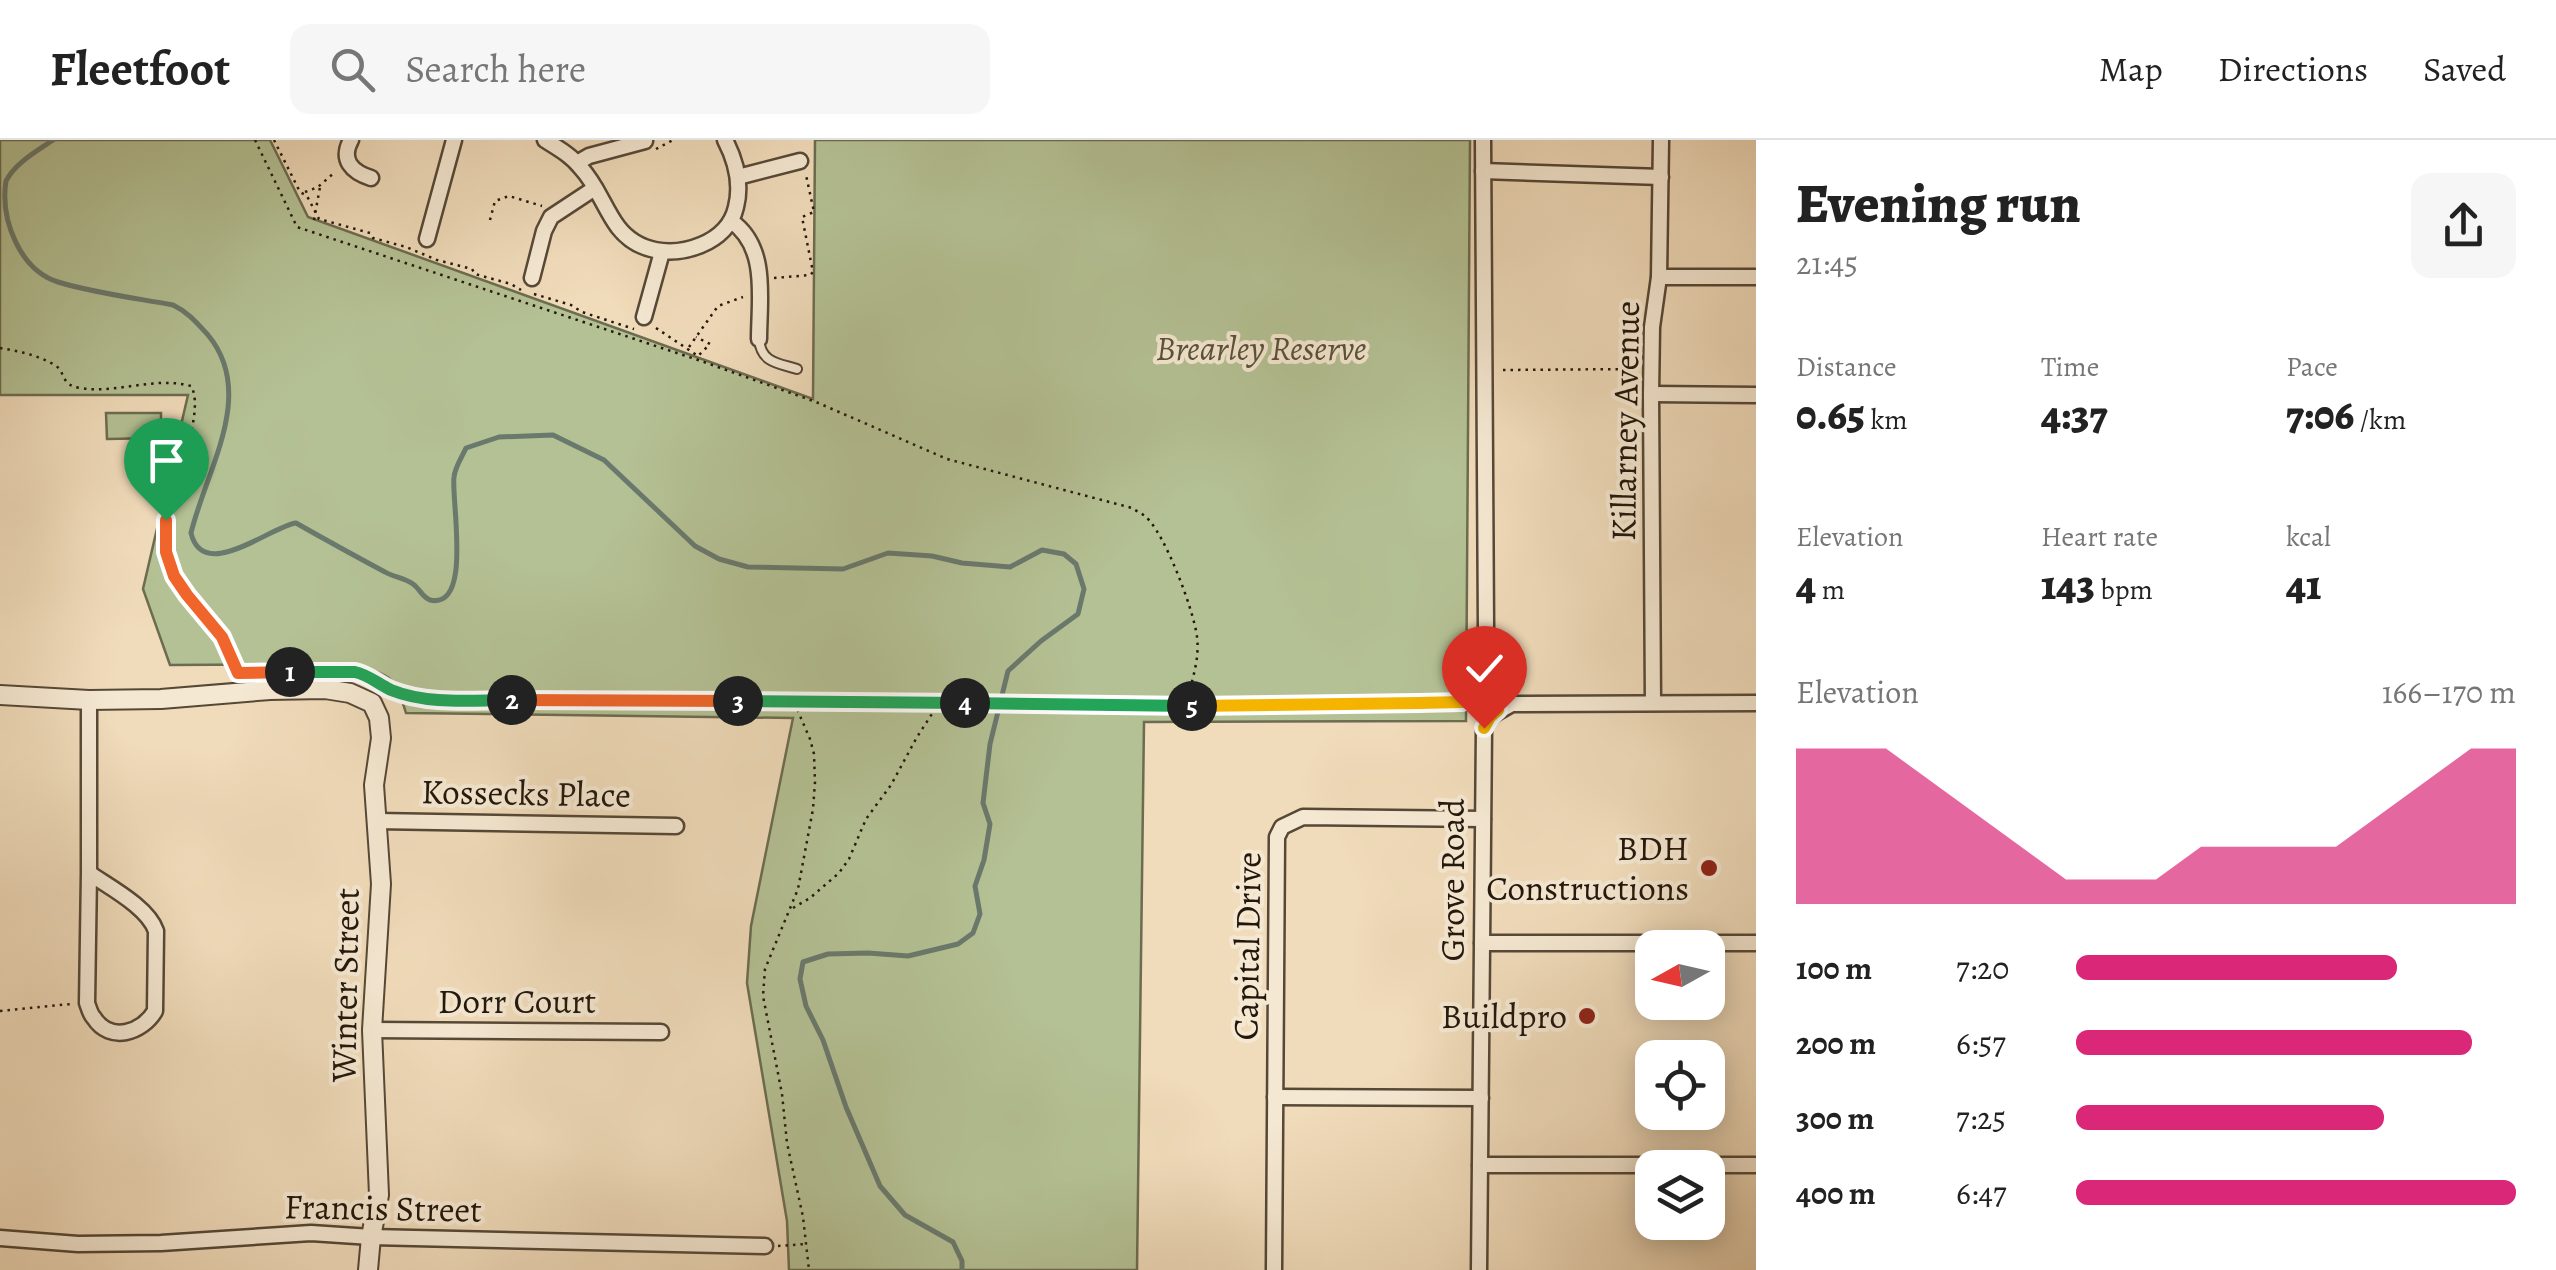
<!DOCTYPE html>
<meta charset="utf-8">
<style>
:root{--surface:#fff;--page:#f6f6f6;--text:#222;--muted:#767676;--line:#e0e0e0;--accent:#db2777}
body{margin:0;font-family:Alegreya,serif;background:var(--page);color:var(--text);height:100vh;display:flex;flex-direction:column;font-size:38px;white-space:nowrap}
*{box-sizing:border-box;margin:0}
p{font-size:32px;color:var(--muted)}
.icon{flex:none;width:55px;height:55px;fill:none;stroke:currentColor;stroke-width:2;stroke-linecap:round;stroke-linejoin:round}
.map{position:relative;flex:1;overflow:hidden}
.drawer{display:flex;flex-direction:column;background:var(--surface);width:800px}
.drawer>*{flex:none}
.needle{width:65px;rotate:262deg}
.fabs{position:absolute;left:1635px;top:790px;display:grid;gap:20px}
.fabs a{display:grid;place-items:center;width:90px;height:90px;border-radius:20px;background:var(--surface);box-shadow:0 5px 25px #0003;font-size:50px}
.pin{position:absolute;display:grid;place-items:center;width:85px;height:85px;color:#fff;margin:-102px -42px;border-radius:50% 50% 50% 0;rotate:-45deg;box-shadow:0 0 10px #0007}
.pin .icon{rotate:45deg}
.km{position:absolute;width:50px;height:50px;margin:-25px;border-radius:50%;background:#222;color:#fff;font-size:28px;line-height:50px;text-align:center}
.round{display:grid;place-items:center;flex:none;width:105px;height:105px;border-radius:20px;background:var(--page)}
.summary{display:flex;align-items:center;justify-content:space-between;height:170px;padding:0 40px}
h1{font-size:55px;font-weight:800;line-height:75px}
.metrics{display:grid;grid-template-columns:repeat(3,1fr);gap:15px;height:170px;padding:10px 40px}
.metrics div{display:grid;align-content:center}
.metrics b{font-size:42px;font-weight:800}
.metrics small{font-size:28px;font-weight:400}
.metrics p{font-size:28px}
.chart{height:280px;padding:20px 40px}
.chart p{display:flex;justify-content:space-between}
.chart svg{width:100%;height:180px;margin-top:10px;fill:var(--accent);opacity:.7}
ul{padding:0 40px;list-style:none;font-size:32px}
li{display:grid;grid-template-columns:160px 120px 1fr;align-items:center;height:75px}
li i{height:25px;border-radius:12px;background:var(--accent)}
header{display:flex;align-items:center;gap:60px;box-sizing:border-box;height:140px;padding:0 50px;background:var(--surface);border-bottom:2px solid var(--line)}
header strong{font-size:48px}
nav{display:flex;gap:55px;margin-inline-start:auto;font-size:35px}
.search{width:700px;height:90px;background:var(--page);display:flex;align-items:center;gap:25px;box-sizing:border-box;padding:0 35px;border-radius:20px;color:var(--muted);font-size:38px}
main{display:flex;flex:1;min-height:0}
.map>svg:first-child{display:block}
.green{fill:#b4c194;stroke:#6c6c50;stroke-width:2.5}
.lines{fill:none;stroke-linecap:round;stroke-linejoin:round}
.stream{stroke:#6a796d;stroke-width:5}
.service-casing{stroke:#564837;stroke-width:12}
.minor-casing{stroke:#564837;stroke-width:19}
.tertiary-casing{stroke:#564837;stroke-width:22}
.path{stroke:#23170b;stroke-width:2.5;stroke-dasharray:2.5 5;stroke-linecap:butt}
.service{stroke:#f5e8d2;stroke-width:8}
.minor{stroke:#f5e8d2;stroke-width:14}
.tertiary{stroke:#f5e8d2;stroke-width:18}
.split-1-casing{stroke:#fff;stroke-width:20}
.split-2-casing{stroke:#fff;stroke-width:20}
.split-3-casing{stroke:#fff;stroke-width:20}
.split-4-casing{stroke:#fff;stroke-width:20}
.split-5-casing{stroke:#fff;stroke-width:20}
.split-6-casing{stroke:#fff;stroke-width:20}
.split-7-casing{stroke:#fff;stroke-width:20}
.split-1{stroke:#f0652b;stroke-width:12}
.split-2{stroke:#22a559;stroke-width:12}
.split-3{stroke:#f0652b;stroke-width:12}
.split-4{stroke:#22a559;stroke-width:12}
.split-5{stroke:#22a559;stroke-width:12}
.split-6{stroke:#f5b400;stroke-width:12}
.split-7{stroke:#f5b400;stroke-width:12}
.poi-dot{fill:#8f2418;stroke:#f5e8d2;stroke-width:4}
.labels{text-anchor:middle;stroke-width:8;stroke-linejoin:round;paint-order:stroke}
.park-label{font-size:35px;font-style:italic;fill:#56523b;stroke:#f5e8d2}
.street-label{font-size:35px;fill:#23170b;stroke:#f5e8d2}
.poi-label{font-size:35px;fill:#23170b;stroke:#f5e8d2;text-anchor:end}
</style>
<header>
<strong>Fleetfoot</strong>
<div class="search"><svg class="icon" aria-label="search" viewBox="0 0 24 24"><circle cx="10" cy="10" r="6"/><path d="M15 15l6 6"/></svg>Search here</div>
<nav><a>Map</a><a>Directions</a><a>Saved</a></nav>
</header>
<main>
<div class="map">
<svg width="1756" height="1130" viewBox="0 0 1756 1130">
<rect width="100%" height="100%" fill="#f0dbba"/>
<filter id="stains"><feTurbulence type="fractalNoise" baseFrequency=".002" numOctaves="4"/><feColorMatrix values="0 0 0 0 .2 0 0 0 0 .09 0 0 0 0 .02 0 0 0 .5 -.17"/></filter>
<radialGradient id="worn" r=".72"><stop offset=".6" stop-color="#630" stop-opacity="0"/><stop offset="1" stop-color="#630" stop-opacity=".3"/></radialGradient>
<g class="green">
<path d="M0,0h270l38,77 505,182 2,-259h655l-4,581 -322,1 -7,548h-348l-2,-49 -40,-238 4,-57 42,-208 -387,-5c-12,-39 -16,-38 -55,-49l-181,1 -27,-76 45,-194h-188z"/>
<polygon points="106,273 161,273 161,298 107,299"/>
</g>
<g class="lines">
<path class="stream" d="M53,0c-16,11 -38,23 -47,41 -6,39 14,89 52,101 36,11 77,16 115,23 15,7 24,18 35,30 49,59 -2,135 -17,198 12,51 82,-8 105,-10 30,17 59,33 89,49 8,5 20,6 28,12 7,5 9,13 17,16 43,10 21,-100 24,-123 1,-10 8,-20 12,-29l33,-11 54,-2 51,25 91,86 24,13 29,8 95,2 45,-16 44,3 30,7 48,4 32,-17 22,4 12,10 8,25 -6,25 -37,27 -33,30 -18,73 -7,59 7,21 -6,36 -9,26 5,28 -7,19 -15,11 -50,12 -40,-3 -40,1 -25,8 -3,17 6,27 17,34 23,67 34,79 25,29 48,27 9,19v9"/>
<defs>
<path id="service" d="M759,199c2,24 19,24 38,30"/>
<g id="minor">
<path d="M351,0c-11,20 1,32 20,38"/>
<path d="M545,0c13,8 27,16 36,28 16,17 23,40 37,59 20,26 54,30 83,18 17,-7 31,-20 35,-38 6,-24 0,-46 -11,-67"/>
<path d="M1483,0l3,489c-6,39 -7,46 12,81"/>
<polyline points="577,23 589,16 645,1"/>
<polyline points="1483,31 1661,37"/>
<polyline points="738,37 800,21"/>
<path d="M731,81c38,26 28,79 28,118"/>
<polyline points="427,99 454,0"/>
<polyline points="1659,137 1756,137"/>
<polyline points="532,138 544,91 551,77 595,48"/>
<polyline points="644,177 662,112"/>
<polyline points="1651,254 1756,255"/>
<path d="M89,560v173c20,14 59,34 67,58l-1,80c-13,22 -45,32 -61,7 -4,-4 -5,-10 -7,-15l2,-130"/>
<polyline points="1653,563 1651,254 1652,187 1659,137 1661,0"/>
<polyline points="376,681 676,686"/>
<polyline points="1482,803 1756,803"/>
<polyline points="372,890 661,892"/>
<polyline points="1275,957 1481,958"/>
<polyline points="1480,1025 1756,1025"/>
<polyline points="0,1098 78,1104 161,1103 311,1093 371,1097 765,1106"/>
<polyline points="1274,1130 1277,697 1282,687 1303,677 1483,679"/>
<polyline points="1479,1130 1484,588 1489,577 1512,564 1756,563"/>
</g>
<polyline id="tertiary" points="0,555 89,560 161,559 270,550 325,549 350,553 372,563 379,578 381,598 374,645 381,744 372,890 379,1055 371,1097 368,1130"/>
</defs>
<use href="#service" class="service-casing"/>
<use href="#minor" class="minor-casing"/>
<use href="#tertiary" class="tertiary-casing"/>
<g class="path">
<path d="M255,0l42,87 404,134 115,41 131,57 185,49c4,3 9,5 13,8 20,17 49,95 52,121 3,23 -6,47 -12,69"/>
<polyline points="274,0 300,52 307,56 319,79 370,93 373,98 406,107 437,120 472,129 475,134 511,144 521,150"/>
<polyline points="656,9 673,0"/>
<polyline points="305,52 318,47 335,32"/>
<polyline points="314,80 320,47"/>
<polyline points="490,80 495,61 509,56 542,66"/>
<polyline points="774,138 810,135 813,132 802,77 814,72 806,35"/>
<polyline points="534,154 571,165 582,172 634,189"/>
<polyline points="656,188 698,216 710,204 696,197"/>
<polyline points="689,207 718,166 743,157"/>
<path d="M0,208c18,3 37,7 53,16 14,7 6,21 27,24 37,6 74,-12 111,-2 17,29 -27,115 -26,152 2,52 36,60 58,99 6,11 9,24 15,36l12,1"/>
<polyline points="1503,230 1635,229"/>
<polyline points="313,531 355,532 365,535 390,549 431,560 794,562 810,599 814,614 815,642 813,669 798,749 765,829 763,856 782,954 787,1003 803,1077 809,1130"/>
<polyline points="797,562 1185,566 1462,562 1473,558"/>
<polyline points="793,768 810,758 839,733 849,719 866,679 891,645 917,597 939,563"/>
<polyline points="0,871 71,864"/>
<polyline points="778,1106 805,1104"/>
</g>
<use href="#service" class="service"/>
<use href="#minor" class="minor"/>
<use href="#tertiary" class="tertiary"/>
</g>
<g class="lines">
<defs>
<polyline id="split-1" points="166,380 166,412 174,436 187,455 222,497 238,533 290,532"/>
<path id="split-2" d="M290,532h65c14,3 23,12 36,18 37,15 81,10 121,10"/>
<polyline id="split-3" points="512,560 738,561"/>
<polyline id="split-4" points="738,561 965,563"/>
<polyline id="split-5" points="965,563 1192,566"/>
<polyline id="split-6" points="1192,566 1419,563"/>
<polyline id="split-7" points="1419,563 1462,562 1487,550 1498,570 1490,577 1484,588"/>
</defs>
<use href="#split-1" class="split-1-casing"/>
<use href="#split-2" class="split-2-casing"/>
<use href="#split-3" class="split-3-casing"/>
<use href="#split-4" class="split-4-casing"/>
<use href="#split-5" class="split-5-casing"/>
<use href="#split-6" class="split-6-casing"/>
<use href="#split-7" class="split-7-casing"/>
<use href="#split-1" class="split-1"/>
<use href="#split-2" class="split-2"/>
<use href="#split-3" class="split-3"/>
<use href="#split-4" class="split-4"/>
<use href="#split-5" class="split-5"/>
<use href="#split-6" class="split-6"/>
<use href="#split-7" class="split-7"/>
</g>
<g class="poi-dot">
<circle cx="1709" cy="728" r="10"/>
<circle cx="1587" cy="876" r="10"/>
</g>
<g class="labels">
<g class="park-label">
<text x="1261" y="220">Brearley Reserve</text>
</g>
<g class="street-label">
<text transform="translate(1625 281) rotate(-89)" y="12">Killarney Avenue</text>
<text transform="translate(526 653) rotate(1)" y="12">Kossecks Place</text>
<text transform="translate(1452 740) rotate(-90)" y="12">Grove Road</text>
<text transform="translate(1247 806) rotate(-89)" y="12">Capital Drive</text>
<text transform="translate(345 845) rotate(-89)" y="12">Winter Street</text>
<text x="517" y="873">Dorr Court</text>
<text transform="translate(383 1068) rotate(1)" y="12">Francis Street</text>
</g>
<g class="poi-label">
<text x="1689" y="720">BDH<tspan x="1689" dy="40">Constructions</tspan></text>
<text x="1567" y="888">Buildpro</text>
</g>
</g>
<rect width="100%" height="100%" filter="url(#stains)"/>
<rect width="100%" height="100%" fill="url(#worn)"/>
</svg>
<div class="fabs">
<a><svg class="needle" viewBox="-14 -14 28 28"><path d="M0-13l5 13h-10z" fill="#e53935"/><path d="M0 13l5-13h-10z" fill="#767676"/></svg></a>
<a><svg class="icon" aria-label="locate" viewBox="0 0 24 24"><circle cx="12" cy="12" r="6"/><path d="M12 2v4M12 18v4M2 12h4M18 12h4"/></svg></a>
<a><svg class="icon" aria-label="layers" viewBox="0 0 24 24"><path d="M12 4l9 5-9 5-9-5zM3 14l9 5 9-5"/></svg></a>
</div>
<div class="pin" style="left:166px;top:380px;background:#1e9e55"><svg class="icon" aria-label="arrive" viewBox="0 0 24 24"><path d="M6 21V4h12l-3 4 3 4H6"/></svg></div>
<div class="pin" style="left:1484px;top:588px;background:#d93025"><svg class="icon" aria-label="check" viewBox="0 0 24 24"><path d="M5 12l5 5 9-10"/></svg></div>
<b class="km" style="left:290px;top:532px">1</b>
<b class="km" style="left:512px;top:560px">2</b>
<b class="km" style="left:738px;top:561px">3</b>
<b class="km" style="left:965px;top:563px">4</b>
<b class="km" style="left:1192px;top:566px">5</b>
</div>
<section class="drawer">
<div class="summary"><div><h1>Evening run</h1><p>21:45</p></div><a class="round"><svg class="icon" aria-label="share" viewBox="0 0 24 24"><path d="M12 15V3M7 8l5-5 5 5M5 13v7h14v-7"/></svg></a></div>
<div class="metrics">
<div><p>Distance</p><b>0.65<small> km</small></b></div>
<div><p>Time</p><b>4:37</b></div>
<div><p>Pace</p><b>7:06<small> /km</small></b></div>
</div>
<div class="metrics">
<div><p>Elevation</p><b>4<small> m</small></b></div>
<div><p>Heart rate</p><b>143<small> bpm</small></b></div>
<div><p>kcal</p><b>41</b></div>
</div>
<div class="chart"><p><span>Elevation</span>166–170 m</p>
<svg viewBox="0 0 160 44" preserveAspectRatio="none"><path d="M0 44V6L10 6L20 6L30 14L40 22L50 30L60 38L70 38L80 38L90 30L100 30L110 30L120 30L130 22L140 14L150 6L160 6V44z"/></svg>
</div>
<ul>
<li><b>100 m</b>7:20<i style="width:73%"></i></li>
<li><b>200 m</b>6:57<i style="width:90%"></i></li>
<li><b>300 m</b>7:25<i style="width:70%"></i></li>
<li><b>400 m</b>6:47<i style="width:100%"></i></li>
</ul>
</section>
</main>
